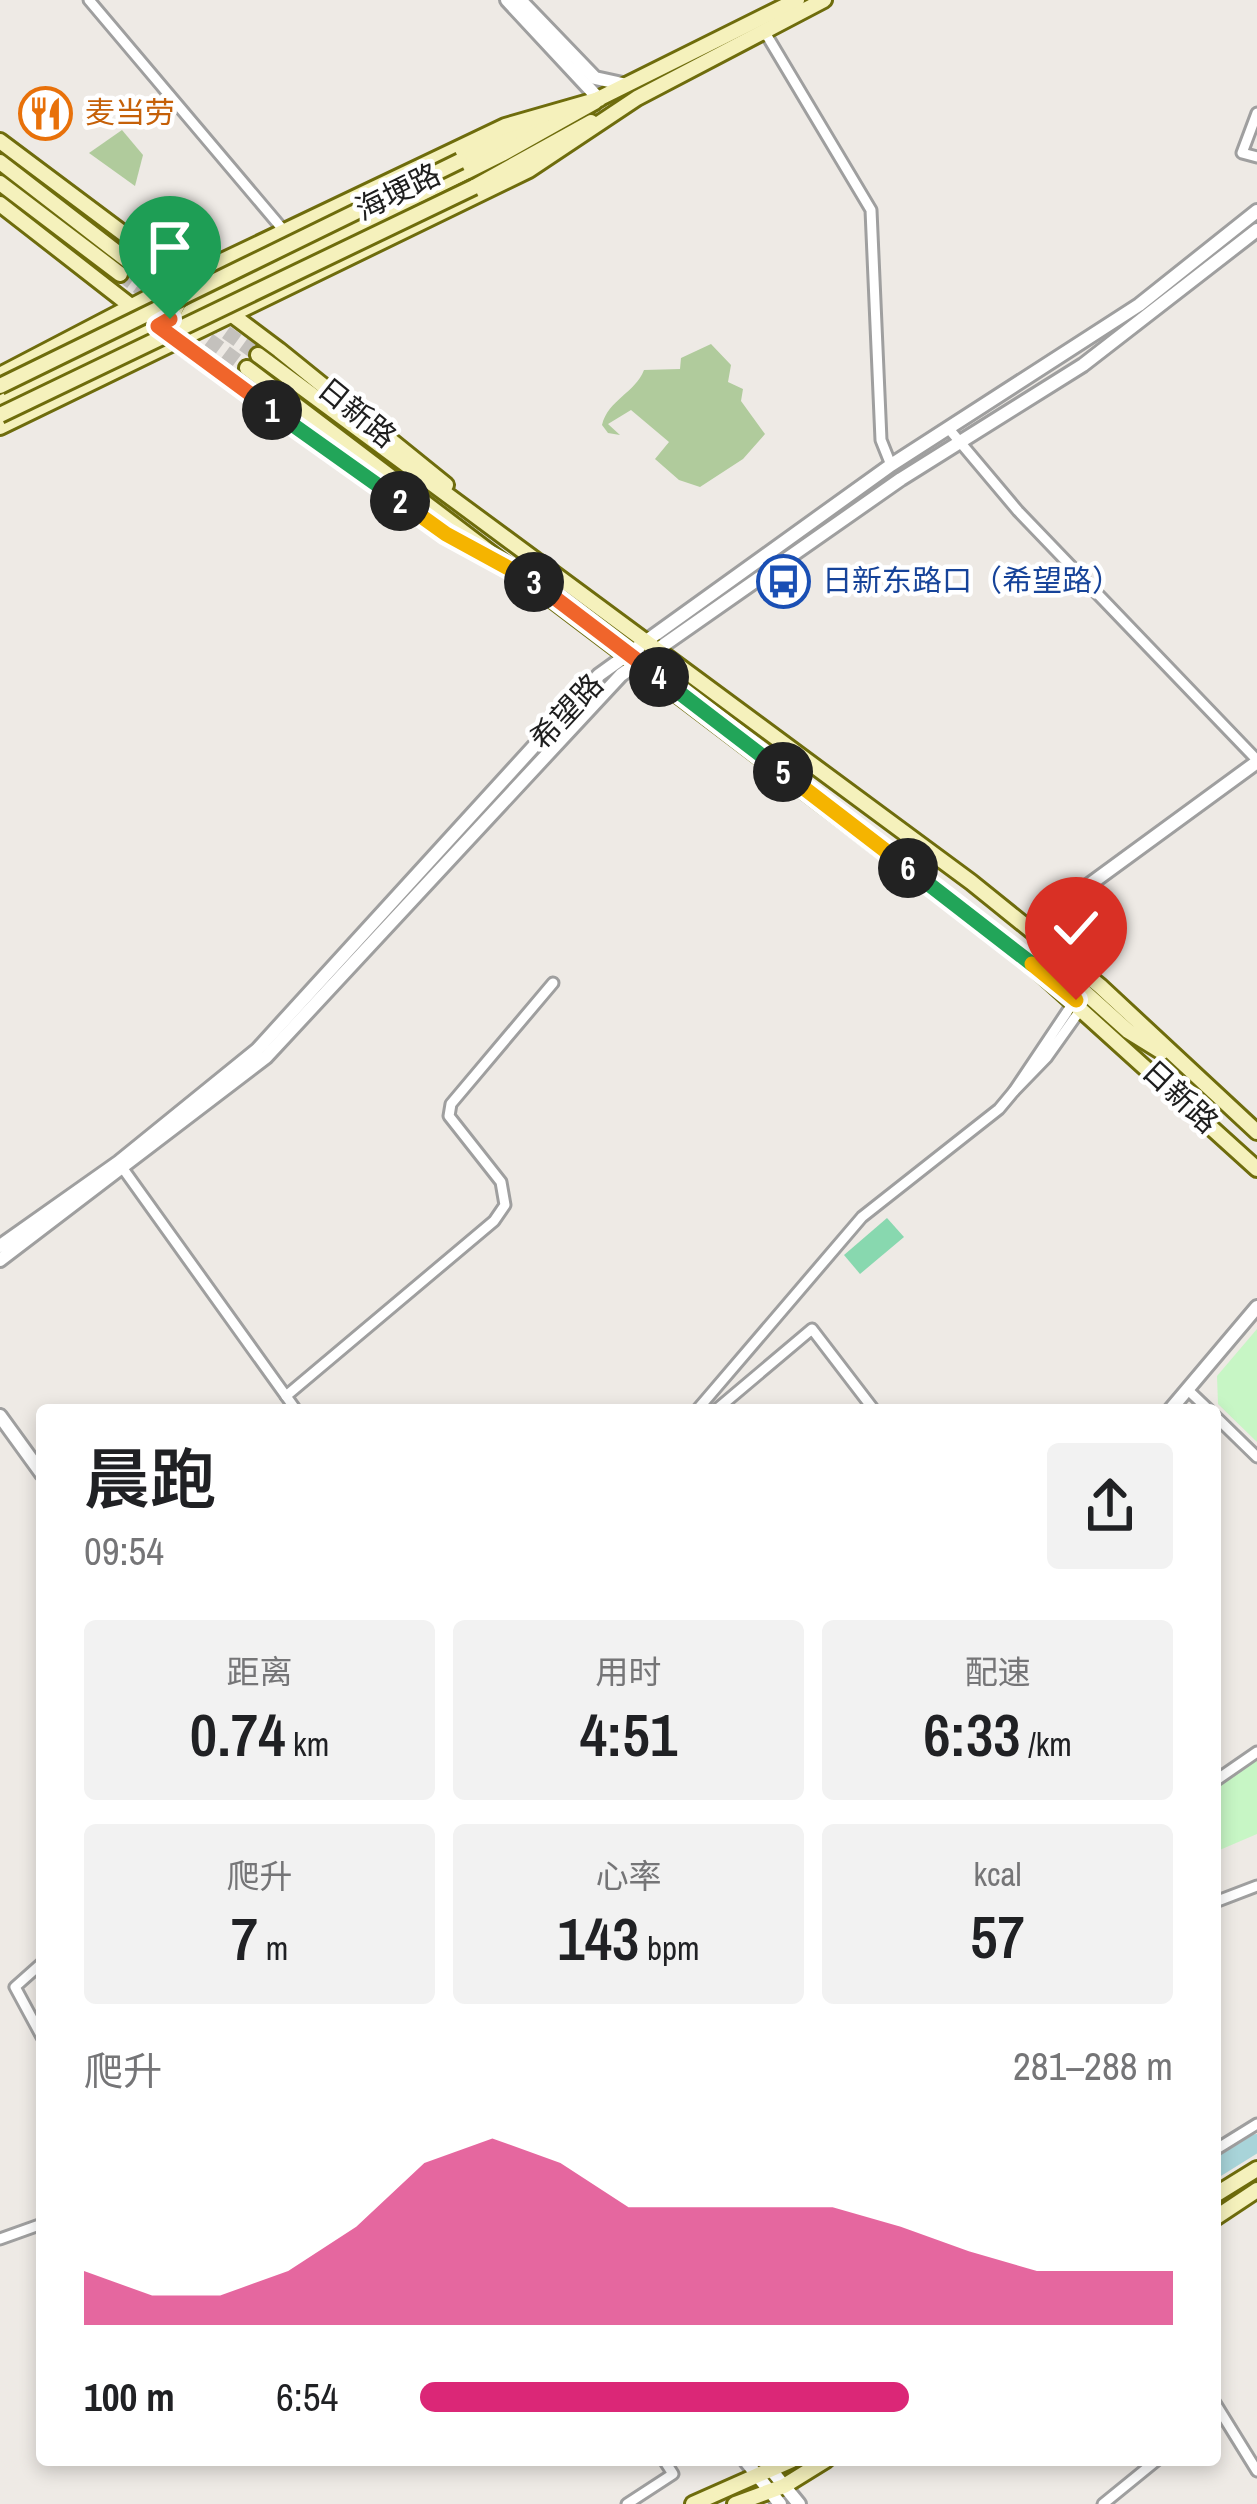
<!DOCTYPE html>
<html lang="zh">
<meta charset="utf-8">
<style>
:root{--surface:#fff;--page:#f2f2f2;--text:#202124;--muted:#757577;--accent:#db2777}
body{margin:0;font-family:"Archivo Narrow","Noto Sans SC",sans-serif;background:var(--page);color:var(--text);height:100vh;display:flex;flex-direction:column;font-size:45px;white-space:nowrap}
*{box-sizing:border-box;margin:0}
p{font-size:39px;color:var(--muted)}
.icon{flex:none;width:66px;height:66px;fill:none;stroke:currentColor;stroke-width:2;stroke-linecap:round;stroke-linejoin:round}
.map{position:relative;flex:1;overflow:hidden}
.side{position:absolute;left:36px;top:1404px;width:1185px;height:1062px;display:flex;flex-direction:column;background:var(--surface);border-radius:12px;box-shadow:0 6px 18px #0003}
.side>*{flex:none}
.pin{position:absolute;display:grid;place-items:center;width:102px;height:102px;color:#fff;margin:-123px -51px;border-radius:50% 50% 50% 0;rotate:-45deg;box-shadow:0 0 12px #0007}
.pin .icon{rotate:45deg}
.km{position:absolute;width:60px;height:60px;margin:-30px;border-radius:50%;background:#222;color:#fff;font-size:33px;line-height:60px;text-align:center}
.round{display:grid;place-items:center;flex:none;width:126px;height:126px;border-radius:12px;background:var(--page)}
.head{display:flex;align-items:center;justify-content:space-between;height:204px;padding:0 48px}
h1{font-size:66px;font-weight:600;line-height:90px}
.metrics{display:grid;grid-template-columns:repeat(3,1fr);gap:18px;height:204px;padding:12px 48px}
.metrics div{display:grid;align-content:center;border-radius:12px;background:var(--page);text-align:center}
.metrics b{font-size:60px;font-weight:600}
.metrics small{font-size:33px;font-weight:400}
.metrics p{font-size:33px}
.chart{height:336px;padding:24px 48px}
.chart p{display:flex;justify-content:space-between}
.chart svg{width:100%;height:216px;margin-top:12px;fill:var(--accent);opacity:.7}
ul{padding:0 48px;list-style:none;font-size:39px}
li{display:grid;grid-template-columns:192px 144px 1fr;align-items:center;height:90px}
li i{height:30px;border-radius:15px;background:var(--accent)}
.map>svg:first-child{display:block}
.forest{fill:#b0cb9c}
.park{fill:#c7f6c5}
.pitch{fill:#88d8af}
.lines{fill:none;stroke-linecap:round;stroke-linejoin:round}
.river{stroke:#a8d4d9;stroke-width:18}
.secondary-tunnel{stroke:#c4c1bd;stroke-width:14;stroke-dasharray:14 7;stroke-linecap:butt}
.minor-casing{stroke:#9f9f9f;stroke-width:15}
.tertiary-casing{stroke:#9f9f9f;stroke-width:18}
.secondary-casing{stroke:#6e6c0c;stroke-width:20}
.minor{stroke:#fff;stroke-width:9}
.tertiary{stroke:#fff;stroke-width:12}
.secondary{stroke:#f5f1bc;stroke-width:14}
.secondary-bridge-casing{stroke:#6e6c0c;stroke-width:20;stroke-linecap:butt}
.secondary-bridge{stroke:#f5f1bc;stroke-width:14}
.split-1-casing{stroke:#fff;stroke-width:24}
.split-2-casing{stroke:#fff;stroke-width:24}
.split-3-casing{stroke:#fff;stroke-width:24}
.split-4-casing{stroke:#fff;stroke-width:24}
.split-5-casing{stroke:#fff;stroke-width:24}
.split-6-casing{stroke:#fff;stroke-width:24}
.split-7-casing{stroke:#fff;stroke-width:24}
.split-8-casing{stroke:#fff;stroke-width:24}
.split-1{stroke:#f0652b;stroke-width:15}
.split-2{stroke:#22a559;stroke-width:15}
.split-3{stroke:#f5b400;stroke-width:15}
.split-4{stroke:#f0652b;stroke-width:15}
.split-5{stroke:#22a559;stroke-width:15}
.split-6{stroke:#f5b400;stroke-width:15}
.split-7{stroke:#22a559;stroke-width:15}
.split-8{stroke:#f5b400;stroke-width:15}
.labels{text-anchor:middle;stroke-width:9;stroke-linejoin:round;paint-order:stroke}
.food-label{font-size:30px;fill:#c56008;stroke:#fff;text-anchor:start}
.street-label{font-size:30px;fill:#1e1e1e;stroke:#fff}
.transit-label{font-size:30px;fill:#164399;stroke:#fff;text-anchor:start}
</style>
<div class="map">
<svg width="1257" height="2504" viewBox="0 0 1257 2504">
<rect width="100%" height="100%" fill="#eeeae5"/>
<g class="forest">
<polygon points="122,130 143,155 135,186 89,153"/>
<path d="M711,344l20,21 -3,17 15,7 -2,12 24,33 -22,25 -43,28 -21,-7 -24,-21 14,-17 -38,-32 -23,14 12,11 -12,-2 -6,-8c6,-25 33,-32 42,-55l36,-1 1,-11z"/>
</g>
<g class="park">
<polygon points="1257,1329 1257,1442 1218,1404 1217,1376"/>
<polygon points="1257,1759 1257,1834 1215,1852 1215,1789"/>
</g>
<polygon class="pitch" points="887,1218 904,1237 860,1274 844,1255"/>
<g class="lines">
<polyline class="river" points="1215,2169 1257,2143"/>
<g class="secondary-tunnel">
<polyline points="132,264 172,293"/>
<polyline points="120,274 160,303"/>
<polyline points="209,320 258,355"/>
<polyline points="192,327 247,368"/>
</g>
<defs>
<g id="minor">
<polyline points="89,0 285,232"/>
<polyline points="766,34 871,210 881,440 891,465"/>
<polyline points="1257,113 1242,153 1257,157"/>
<polyline points="949,429 1018,511 1257,760"/>
<polyline points="1075,1000 1014,1091 1047,1057 1081,1009"/>
<polyline points="124,1170 296,1410"/>
<polyline points="1188,1390 1209,1410"/>
<polyline points="286,1396 494,1221 505,1205 501,1182 449,1116 451,1104 553,983"/>
<polyline points="697,1410 862,1217 999,1109 1014,1091"/>
<polyline points="716,1410 812,1329 874,1410"/>
<polyline points="1215,1416 1257,1457"/>
<polyline points="1215,1781 1257,1752"/>
<polyline points="1215,1902 1257,1886"/>
<polyline points="42,1963 15,1987 42,2037"/>
<polyline points="1215,2150 1257,2124"/>
<polyline points="0,2239 42,2224"/>
<polyline points="1215,2403 1257,2471"/>
<polyline points="627,2504 673,2474 664,2460"/>
<polyline points="1103,2504 1157,2460"/>
</g>
<g id="tertiary">
<polyline points="507,0 599,99"/>
<polyline points="520,0 595,78 627,85"/>
<polyline points="1036,933 1067,901 1257,762"/>
<polyline points="0,1246 119,1162 257,1050 599,675 891,465 1139,305 1257,211"/>
<polyline points="0,1260 266,1057 621,675 901,479 1083,365 1257,230"/>
<polyline points="1170,1410 1257,1307"/>
<polyline points="0,1416 42,1474"/>
<polyline points="745,2460 780,2504"/>
<polyline points="763,2460 799,2504"/>
</g>
<g id="secondary">
<polyline points="596,100 797,0"/>
<polyline points="0,141 279,350 446,485"/>
<polyline points="460,161 542,123"/>
<polyline points="0,162 132,264"/>
<polyline points="0,183 120,274"/>
<polyline points="474,187 591,122"/>
<polyline points="0,204 177,342 446,534 491,559"/>
<polyline points="178,334 190,312 208,300 504,153 595,102"/>
<polyline points="258,355 971,882 1100,986 1257,1132"/>
<polyline points="247,368 1017,952 1257,1169"/>
<polyline points="0,375 182,280 505,126 599,99"/>
<polyline points="0,403 171,319 184,291"/>
<polyline points="0,427 529,170 637,98 824,0"/>
<polyline points="1069,995 1065,983 1070,979 1128,1031 1162,1052"/>
<polyline points="1215,2195 1257,2169"/>
<polyline points="1215,2218 1257,2190"/>
<polyline points="693,2504 792,2460"/>
<polyline points="735,2504 784,2486 826,2460"/>
</g>
</defs>
<use href="#minor" class="minor-casing"/>
<use href="#tertiary" class="tertiary-casing"/>
<use href="#secondary" class="secondary-casing"/>
<use href="#minor" class="minor"/>
<use href="#tertiary" class="tertiary"/>
<use href="#secondary" class="secondary"/>
<defs>
<g id="secondary-bridge">
<polyline points="0,386 460,161"/>
<polyline points="0,415 474,187"/>
</g>
</defs>
<use href="#secondary-bridge" class="secondary-bridge-casing"/>
<use href="#secondary-bridge" class="secondary-bridge"/>
</g>
<g class="lines">
<defs>
<polyline id="split-1" points="170,319 158,326 272,410"/>
<polyline id="split-2" points="272,410 400,501"/>
<polyline id="split-3" points="400,501 446,534 534,582"/>
<polyline id="split-4" points="534,582 659,677"/>
<polyline id="split-5" points="659,677 783,772"/>
<polyline id="split-6" points="783,772 908,868"/>
<polyline id="split-7" points="908,868 1032,964"/>
<polyline id="split-8" points="1032,964 1076,1000"/>
</defs>
<use href="#split-1" class="split-1-casing"/>
<use href="#split-2" class="split-2-casing"/>
<use href="#split-3" class="split-3-casing"/>
<use href="#split-4" class="split-4-casing"/>
<use href="#split-5" class="split-5-casing"/>
<use href="#split-6" class="split-6-casing"/>
<use href="#split-7" class="split-7-casing"/>
<use href="#split-8" class="split-8-casing"/>
<use href="#split-1" class="split-1"/>
<use href="#split-2" class="split-2"/>
<use href="#split-3" class="split-3"/>
<use href="#split-4" class="split-4"/>
<use href="#split-5" class="split-5"/>
<use href="#split-6" class="split-6"/>
<use href="#split-7" class="split-7"/>
<use href="#split-8" class="split-8"/>
</g>
<defs>
<symbol id="restaurant-ring" viewBox="-11 -11 22 22"><circle r="9.5" fill="#fff" stroke="#e8710a" stroke-width="1.5"/><path d="M-5-6h1v4h1v-4h1v4h1v-4h1v5L-1.5 .5V6h-2V.5L-5-1ZM5-6V6H3V1.5H1.5Q1.5-4 5-6Z" fill="#e8710a"/></symbol>
<symbol id="bus-ring" viewBox="-11 -11 22 22"><circle r="9.5" fill="#fff" stroke="#1a4fb4" stroke-width="1.5"/><path d="M-5-6H5V4H4V6H2V4H-2V6H-4V4H-5ZM-3.5-4V0h7V-4ZM-3.5 1.2v1.5H-2V1.2ZM2 1.2v1.5H3.5V1.2Z" fill="#1a4fb4"/></symbol>
</defs>
<g fill-rule="evenodd">
<use href="#restaurant-ring" x="16" y="84" width="59" height="59"/>
<use href="#bus-ring" x="754" y="552" width="59" height="59"/>
</g>
<g class="labels">
<g class="food-label">
<text x="85" y="123">麦当劳</text>
</g>
<g class="street-label">
<text transform="translate(398 192) rotate(-26)" y="10">海埂路</text>
<text transform="translate(357 413) rotate(39)" y="10">日新路</text>
<text transform="translate(567 712) rotate(-47)" y="10">希望路</text>
<text transform="translate(1180 1097) rotate(43)" y="10">日新路</text>
</g>
<g class="transit-label">
<text x="822" y="591">日新东路口（希望路）</text>
</g>
</g>
</svg>
<div class="pin" style="left:170px;top:319px;background:#1e9e55"><svg class="icon" aria-label="arrive" viewBox="0 0 24 24"><path d="M6 21V4h12l-3 4 3 4H6"/></svg></div>
<div class="pin" style="left:1076px;top:1000px;background:#d93025"><svg class="icon" aria-label="check" viewBox="0 0 24 24"><path d="M5 12l5 5 9-10"/></svg></div>
<b class="km" style="left:272px;top:410px">1</b>
<b class="km" style="left:400px;top:501px">2</b>
<b class="km" style="left:534px;top:582px">3</b>
<b class="km" style="left:659px;top:677px">4</b>
<b class="km" style="left:783px;top:772px">5</b>
<b class="km" style="left:908px;top:868px">6</b>
<section class="side">
<div class="head"><div><h1>晨跑</h1><p>09:54</p></div><a class="round"><svg class="icon" aria-label="share" viewBox="0 0 24 24"><path d="M12 15V3M7 8l5-5 5 5M5 13v7h14v-7"/></svg></a></div>
<div class="metrics">
<div><p>距离</p><b>0.74<small> km</small></b></div>
<div><p>用时</p><b>4:51</b></div>
<div><p>配速</p><b>6:33<small> /km</small></b></div>
</div>
<div class="metrics">
<div><p>爬升</p><b>7<small> m</small></b></div>
<div><p>心率</p><b>143<small> bpm</small></b></div>
<div><p>kcal</p><b>57</b></div>
</div>
<div class="chart"><p><span>爬升</span>281–288 m</p>
<svg viewBox="0 0 160 44" preserveAspectRatio="none"><path d="M0 44V33L10 38L20 38L30 33L40 24L50 11L60 6L70 11L80 20L90 20L100 20L110 20L120 24L130 29L140 33L150 33L160 33V44z"/></svg>
</div>
<ul>
<li><b>100 m</b>6:54<i style="width:65%"></i></li>
</ul>
</section>
</div>
